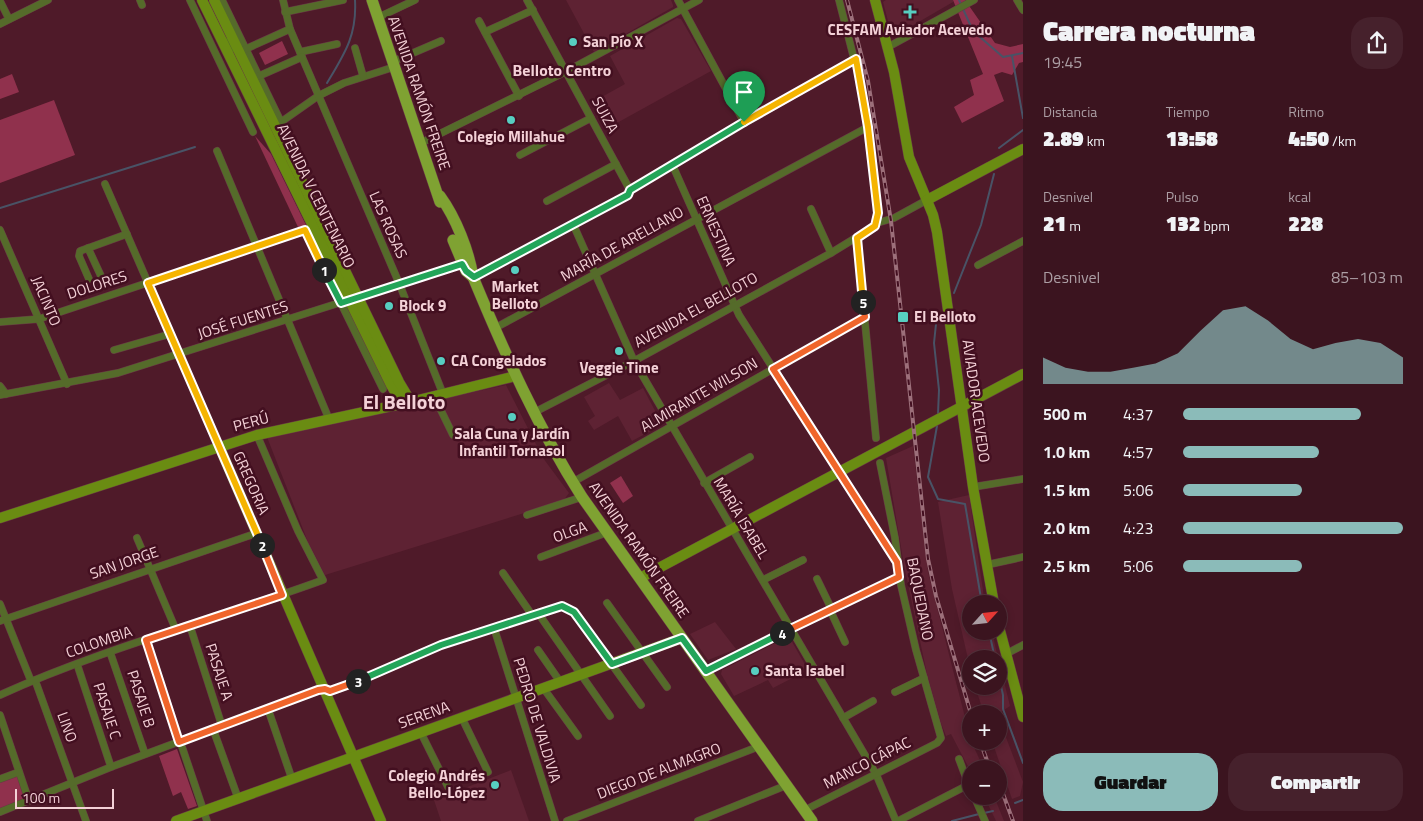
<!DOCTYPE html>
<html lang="es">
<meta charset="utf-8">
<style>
:root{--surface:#3b141f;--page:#46212c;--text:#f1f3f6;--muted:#ac9ea4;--line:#54333d;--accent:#8bbbb9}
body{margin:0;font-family:"Titillium Web",sans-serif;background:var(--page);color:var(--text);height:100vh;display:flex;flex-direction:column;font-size:19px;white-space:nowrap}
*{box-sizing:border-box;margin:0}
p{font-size:16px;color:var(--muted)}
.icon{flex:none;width:28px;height:28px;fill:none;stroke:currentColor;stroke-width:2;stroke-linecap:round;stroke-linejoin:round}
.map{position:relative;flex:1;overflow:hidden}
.sheet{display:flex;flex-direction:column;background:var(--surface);width:400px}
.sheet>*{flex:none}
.needle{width:32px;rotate:63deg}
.controls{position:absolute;left:962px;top:595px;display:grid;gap:10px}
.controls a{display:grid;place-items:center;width:45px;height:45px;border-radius:50%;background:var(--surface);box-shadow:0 2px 8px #0003,0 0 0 1px var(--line);font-size:25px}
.scale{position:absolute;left:15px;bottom:12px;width:99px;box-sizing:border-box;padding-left:5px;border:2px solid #f4d1d7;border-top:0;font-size:14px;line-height:18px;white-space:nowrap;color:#f4d1d7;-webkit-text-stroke:4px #430f20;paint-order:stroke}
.pin{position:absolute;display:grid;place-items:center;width:42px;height:42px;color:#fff;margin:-51px -21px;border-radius:50% 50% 50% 0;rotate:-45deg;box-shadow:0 0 5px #0007}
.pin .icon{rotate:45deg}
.km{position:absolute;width:25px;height:25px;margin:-12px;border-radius:50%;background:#222;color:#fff;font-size:14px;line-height:25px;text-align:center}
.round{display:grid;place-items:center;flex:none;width:52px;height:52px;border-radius:20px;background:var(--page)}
.headline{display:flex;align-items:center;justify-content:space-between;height:85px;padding:0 20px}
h1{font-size:28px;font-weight:800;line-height:38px}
.stats{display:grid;grid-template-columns:repeat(3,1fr);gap:8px;height:85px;padding:5px 20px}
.stats div{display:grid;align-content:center}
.stats b{font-size:21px;font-weight:800}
.stats small{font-size:14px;font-weight:400}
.stats p{font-size:14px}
.chart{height:140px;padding:10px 20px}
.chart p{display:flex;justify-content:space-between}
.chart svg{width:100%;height:90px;margin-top:5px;fill:var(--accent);opacity:.7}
.cta{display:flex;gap:10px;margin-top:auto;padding:10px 20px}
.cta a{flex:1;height:58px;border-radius:20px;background:var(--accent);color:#111;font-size:20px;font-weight:800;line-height:58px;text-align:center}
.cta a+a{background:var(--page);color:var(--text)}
ul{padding:0 20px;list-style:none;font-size:16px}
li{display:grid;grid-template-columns:80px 60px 1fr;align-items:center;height:38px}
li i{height:12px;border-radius:6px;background:var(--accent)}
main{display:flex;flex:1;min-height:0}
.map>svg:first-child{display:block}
.built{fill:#5e2233}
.green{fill:#90314d}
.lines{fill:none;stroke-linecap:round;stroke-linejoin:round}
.stream{stroke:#495366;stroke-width:2}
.street-casing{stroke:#693745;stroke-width:8}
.secondary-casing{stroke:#693745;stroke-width:11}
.primary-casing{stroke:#693745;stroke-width:12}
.street{stroke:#556b2a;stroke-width:7}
.secondary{stroke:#6a8c12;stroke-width:10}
.primary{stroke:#7fa232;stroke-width:11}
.rail-casing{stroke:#9c6f7a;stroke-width:4}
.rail{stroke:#430f20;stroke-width:2;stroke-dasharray:5.5;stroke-linecap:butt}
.split-1-casing{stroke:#fff;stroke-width:10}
.split-2-casing{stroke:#fff;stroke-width:10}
.split-3-casing{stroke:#fff;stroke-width:10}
.split-4-casing{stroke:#fff;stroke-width:10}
.split-5-casing{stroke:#fff;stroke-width:10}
.split-6-casing{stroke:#fff;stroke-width:10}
.split-1{stroke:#22a559;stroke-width:6}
.split-2{stroke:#f5b400;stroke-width:6}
.split-3{stroke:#f0652b;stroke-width:6}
.split-4{stroke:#22a559;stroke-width:6}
.split-5{stroke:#f0652b;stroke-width:6}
.split-6{stroke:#f5b400;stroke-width:6}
.poi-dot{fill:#57cec1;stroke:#430f20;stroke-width:2}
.labels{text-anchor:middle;stroke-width:5;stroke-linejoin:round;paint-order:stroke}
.poi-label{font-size:15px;font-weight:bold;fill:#f4d1d7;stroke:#430f20}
.street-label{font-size:15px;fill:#f4d1d7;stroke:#430f20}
.neighbourhood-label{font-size:16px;font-weight:bold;fill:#f4d1d7;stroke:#430f20}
.district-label{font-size:20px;font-weight:bold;fill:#f4d1d7;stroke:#430f20}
</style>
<main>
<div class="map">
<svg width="1023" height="821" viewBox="0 0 1023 821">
<rect width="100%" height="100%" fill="#4f1a29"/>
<g class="built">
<polygon points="566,0 671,0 673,5 673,7 594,52"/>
<polygon points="886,0 953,0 953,2 910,27 907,23 891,32 883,2"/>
<polygon points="677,18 681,19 711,71 606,129 591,103 625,84 610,56"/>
<polygon points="609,383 620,400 643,388 661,422 660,426 632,441 618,416 594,430 588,421 595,416 584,397"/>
<polygon points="506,385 543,458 569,493 563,501 325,575 308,542 267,437"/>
<polygon points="913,446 928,572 971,741 984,769 971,769 971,772 951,734 946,736 941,723 927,674 904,565 886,458"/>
<polygon points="969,495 985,604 971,604 971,631 992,631 998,659 971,659 971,672 952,589 938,502"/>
<polygon points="715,622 736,649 708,660 690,634"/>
<polygon points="785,638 791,640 808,670 773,688 768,680 734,696 721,674 722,670"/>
<polygon points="999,661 1010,706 1001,712 984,714 975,686 999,686"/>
<polygon points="999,719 1023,782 1020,796 1012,799 992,741 999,741"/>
<polygon points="511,770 529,821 441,821 434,800"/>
<polygon points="984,796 994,796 1004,821 996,821"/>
</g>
<g class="green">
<polygon points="953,0 965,0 995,43 1010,47 1023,44 1023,62 1019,63 1012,75 1002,72 994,75 1004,101 962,123 954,107 974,95 970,80 983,74"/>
<polygon points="282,41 288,54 265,65 259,53"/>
<polygon points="12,74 19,92 0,99 0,79"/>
<polygon points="54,100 75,155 0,183 0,120"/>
<polygon points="255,136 271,154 306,225 298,227"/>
<polygon points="621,476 633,496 623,503 610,483"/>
<polygon points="177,749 197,806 188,809 181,792 173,796 159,756"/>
<polygon points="17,775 26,799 0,809 0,781"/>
</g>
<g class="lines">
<g class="stream">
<polyline points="959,0 973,31 1003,57 1023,53"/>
<polyline points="1012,56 1023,118"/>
<path d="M327,83c18,-30 30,-48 28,-83"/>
<polyline points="999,148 1023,130"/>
<polyline points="0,208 195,147"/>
<polyline points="954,293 981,225 994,174"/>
<polyline points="938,414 939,390 934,343 936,324 945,312"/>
<polyline points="937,426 928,477 938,499 965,504 982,604"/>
<polyline points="989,631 995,659"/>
<polyline points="999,677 1003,695 1003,709 1023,763"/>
<polyline points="1015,803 1023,800"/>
<polyline points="984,813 993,811"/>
<polyline points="952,821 979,814"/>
</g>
<defs>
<g id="street">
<polyline points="140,0 142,5"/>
<polyline points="190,0 253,132"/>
<polyline points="222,0 281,122 318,96 344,83 394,67"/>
<polyline points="283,0 290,29 399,283 443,394"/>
<polyline points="527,0 630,190"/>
<polyline points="678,0 744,122"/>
<polyline points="1017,0 1023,10"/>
<polyline points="0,1 9,19"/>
<polyline points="285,12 343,0"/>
<polyline points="377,18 415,0"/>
<polyline points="479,21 519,96"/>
<polyline points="0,24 48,0"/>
<polyline points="485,32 533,10"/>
<polyline points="222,39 239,52 290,29"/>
<polyline points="888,47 974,0"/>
<polyline points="355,48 363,76"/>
<polyline points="300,52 337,44"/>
<polyline points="392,62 441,41"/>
<polyline points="259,76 302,57"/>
<polyline points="421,143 567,71 699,0"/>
<polyline points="217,151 329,419"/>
<polyline points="520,155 591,118"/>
<polyline points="672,164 739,315 897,562"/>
<polyline points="105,184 219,446"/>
<polyline points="547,201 616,164"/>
<polyline points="811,209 831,253"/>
<polyline points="877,223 894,218 927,200"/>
<polyline points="573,224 634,361 876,774 896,821"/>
<polyline points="0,230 67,384"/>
<polyline points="305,230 383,389"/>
<polyline points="857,238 876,438"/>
<polyline points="88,248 101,276"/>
<polyline points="978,265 1023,241"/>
<polyline points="473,277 628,195 630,190 855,59"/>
<polyline points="89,279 79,256 80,251 127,234"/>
<polyline points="0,322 39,319 315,227"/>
<polyline points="495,328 868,127"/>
<polyline points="114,350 170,334"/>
<polyline points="0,386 6,394"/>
<polyline points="0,395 118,373 462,264"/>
<polyline points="434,396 453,435"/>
<polyline points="533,413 634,361 831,253 875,226 878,213 862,90 839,0"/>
<polyline points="573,482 865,317"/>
<polyline points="704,483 750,457"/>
<polyline points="973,487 1023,479"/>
<polyline points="527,515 582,497"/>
<polyline points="137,538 176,630"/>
<polyline points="541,557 608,532"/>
<polyline points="986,565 1023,557"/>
<polyline points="503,573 532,615"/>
<polyline points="817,579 832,610"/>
<polyline points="763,580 803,560"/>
<polyline points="607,603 667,687"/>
<polyline points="0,604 31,681"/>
<polyline points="830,610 845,642"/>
<polyline points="538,613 610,716"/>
<polyline points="0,621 257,533"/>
<polyline points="190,626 222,726"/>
<polyline points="494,628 555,821"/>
<polyline points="146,640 207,821"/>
<polyline points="538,650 561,683"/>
<polyline points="110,652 145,754"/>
<polyline points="1006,654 1023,645"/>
<polyline points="77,664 111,767"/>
<polyline points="706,671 899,577"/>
<polyline points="35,680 86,821"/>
<polyline points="544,689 578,736"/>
<polyline points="895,692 924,678"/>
<path d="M0,695c104,-47 216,-76 323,-115l-25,-49 -41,-96"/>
<polyline points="268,709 292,779"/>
<polyline points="0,715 29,801"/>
<polyline points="462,718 488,772"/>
<polyline points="843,718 873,701"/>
<polyline points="213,729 238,798"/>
<polyline points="421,733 448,787"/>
<polyline points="959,759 971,791"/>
<polyline points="0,779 19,772"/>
<polyline points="974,796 985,821"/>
<polyline points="805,810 937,743 941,738 916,650 901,585 895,538 880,463"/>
<polyline points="0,812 111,767 318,690 335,690 379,673 401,661 441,645 562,606 574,612 641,705"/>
<polyline points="567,821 760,746"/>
<polyline points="698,821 787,785"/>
<polyline points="898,821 968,785"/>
</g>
<g id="secondary">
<polyline points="202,0 391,385 398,397 406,403"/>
<polyline points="214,0 399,382 411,402"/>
<polyline points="875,0 894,72 909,157 933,215 937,232 973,487 994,604"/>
<polyline points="927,200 1023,149"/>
<polyline points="219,446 381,821"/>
<polyline points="0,518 257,435 406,403 516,376"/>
<polyline points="640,578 1023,374"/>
<polyline points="999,627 1023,717"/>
<polyline points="176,821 682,638"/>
</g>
<g id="primary">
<polyline points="372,0 440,202"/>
<path d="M440,196c16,22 29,55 33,81 32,77 65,151 109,220l230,324"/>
<polyline points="453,240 466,271 473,277"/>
</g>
</defs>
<use href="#street" class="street-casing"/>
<use href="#secondary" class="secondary-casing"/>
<use href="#primary" class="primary-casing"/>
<use href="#street" class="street"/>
<use href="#secondary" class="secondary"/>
<use href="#primary" class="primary"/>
<defs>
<g id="rail">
<polyline points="847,0 868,81 891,221 928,559 936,596 971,714"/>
<polyline points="980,741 990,769"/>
<polyline points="999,783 1013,821"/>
</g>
</defs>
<use href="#rail" class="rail-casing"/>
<use href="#rail" class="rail"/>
</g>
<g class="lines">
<defs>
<polyline id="split-1" points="324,270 341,303 462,264 466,271 474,277 628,195 630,190 744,122"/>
<polyline id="split-2" points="262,545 148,283 305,230 324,270"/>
<polyline id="split-3" points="262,545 282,595 146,640 179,742 318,690 325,689 330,691 358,681"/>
<polyline id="split-4" points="358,681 441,645 562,606 574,612 612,664 682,638 706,671 782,633"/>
<polyline id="split-5" points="782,633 899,577 897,562 773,369 865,317 863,302"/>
<polyline id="split-6" points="744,122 856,59 868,127 878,213 875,226 857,238 863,302"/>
</defs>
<use href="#split-1" class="split-1-casing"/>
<use href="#split-2" class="split-2-casing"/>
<use href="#split-3" class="split-3-casing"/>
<use href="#split-4" class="split-4-casing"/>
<use href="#split-5" class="split-5-casing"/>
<use href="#split-6" class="split-6-casing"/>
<use href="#split-1" class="split-1"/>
<use href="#split-2" class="split-2"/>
<use href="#split-3" class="split-3"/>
<use href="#split-4" class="split-4"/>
<use href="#split-5" class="split-5"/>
<use href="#split-6" class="split-6"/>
</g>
<g class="poi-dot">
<path d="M907.5 4.5h5v5h5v5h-5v5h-5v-5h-5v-5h5z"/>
<circle cx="573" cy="42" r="5"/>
<circle cx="511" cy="120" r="5"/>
<circle cx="515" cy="270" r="5"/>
<circle cx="389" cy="306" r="5"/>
<rect x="897" y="311" width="12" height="12" rx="2.5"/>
<circle cx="619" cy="351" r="5"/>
<circle cx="441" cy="361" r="5"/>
<circle cx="512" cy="417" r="5"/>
<circle cx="755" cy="671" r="5"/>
<circle cx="495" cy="785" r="5"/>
</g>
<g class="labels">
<g class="poi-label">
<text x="910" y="35">CESFAM Aviador Acevedo</text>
<text x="583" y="47" text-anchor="start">San Pío X</text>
<text x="511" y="142">Colegio Millahue</text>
<text x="515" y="292">Market<tspan x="515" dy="17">Belloto</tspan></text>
<text x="399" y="311" text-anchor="start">Block 9</text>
<text x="914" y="322" text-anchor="start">El Belloto</text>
<text x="451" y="366" text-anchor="start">CA Congelados</text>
<text x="619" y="373">Veggie Time</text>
<text x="512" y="439">Sala Cuna y Jardín<tspan x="512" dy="17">Infantil Tornasol</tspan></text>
<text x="765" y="676" text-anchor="start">Santa Isabel</text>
<text x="485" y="781" text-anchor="end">Colegio Andrés<tspan x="485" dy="17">Bello-López</tspan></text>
</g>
<g class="street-label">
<text transform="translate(419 93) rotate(71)" y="5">AVENIDA RAMÓN FREIRE</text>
<text transform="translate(605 115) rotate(62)" y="5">SUIZA</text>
<text transform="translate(316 196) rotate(64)" y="5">AVENIDA V CENTENARIO</text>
<text transform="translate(388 225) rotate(66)" y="5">LAS ROSAS</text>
<text transform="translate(716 231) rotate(66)" y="5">ERNESTINA</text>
<text transform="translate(622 244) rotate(-29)" y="5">MARÍA DE ARELLANO</text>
<text transform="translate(97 285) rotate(-18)" y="5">DOLORES</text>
<text transform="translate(46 301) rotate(67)" y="5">JACINTO</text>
<text transform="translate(696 310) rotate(-29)" y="5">AVENIDA EL BELLOTO</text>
<text transform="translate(243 320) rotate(-18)" y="5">JOSÉ FUENTES</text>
<text transform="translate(699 395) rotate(-30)" y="5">ALMIRANTE WILSON</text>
<text transform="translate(976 401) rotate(82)" y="5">AVIADOR ACEVEDO</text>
<text transform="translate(251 422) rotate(-15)" y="5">PERÚ</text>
<text transform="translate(251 483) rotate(66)" y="5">GREGORIA</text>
<text transform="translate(741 518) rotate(59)" y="5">MARÍA ISABEL</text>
<text transform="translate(570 532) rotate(-20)" y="5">OLGA</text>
<text transform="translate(639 550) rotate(55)" y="5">AVENIDA RAMÓN FREIRE</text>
<text transform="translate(124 563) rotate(-19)" y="5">SAN JORGE</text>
<text transform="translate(920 599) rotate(79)" y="5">BAQUEDANO</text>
<text transform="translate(99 642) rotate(-19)" y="5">COLOMBIA</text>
<text transform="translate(219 672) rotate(72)" y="5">PASAJE A</text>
<text transform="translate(141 699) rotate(72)" y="5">PASAJE B</text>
<text transform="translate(107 711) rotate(72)" y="5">PASAJE C</text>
<text transform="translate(424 715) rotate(-20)" y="5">SERENA</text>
<text transform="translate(537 720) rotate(73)" y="5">PEDRO DE VALDIVIA</text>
<text transform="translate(67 727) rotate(70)" y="5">LINO</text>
<text transform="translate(867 763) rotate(-27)" y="5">MANCO CÁPAC</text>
<text transform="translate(659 771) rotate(-21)" y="5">DIEGO DE ALMAGRO</text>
</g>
<g class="neighbourhood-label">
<text x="562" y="76">Belloto Centro</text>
</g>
<g class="district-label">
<text x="404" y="409">El Belloto</text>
</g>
</g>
</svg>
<div class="controls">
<a><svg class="needle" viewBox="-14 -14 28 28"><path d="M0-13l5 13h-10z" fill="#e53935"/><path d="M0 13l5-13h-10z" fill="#ac9ea4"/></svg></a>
<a><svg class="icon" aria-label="layers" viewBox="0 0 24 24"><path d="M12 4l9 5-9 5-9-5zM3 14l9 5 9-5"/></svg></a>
<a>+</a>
<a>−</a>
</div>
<div class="scale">100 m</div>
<div class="pin" style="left:744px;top:122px;background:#1e9e55"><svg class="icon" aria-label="arrive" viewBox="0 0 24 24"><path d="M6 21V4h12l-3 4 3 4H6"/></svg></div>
<b class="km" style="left:324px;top:270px">1</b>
<b class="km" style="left:262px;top:545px">2</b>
<b class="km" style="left:358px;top:681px">3</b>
<b class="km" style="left:782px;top:633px">4</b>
<b class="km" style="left:863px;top:302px">5</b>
</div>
<section class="sheet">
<div class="headline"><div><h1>Carrera nocturna</h1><p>19:45</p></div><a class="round"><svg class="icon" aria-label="share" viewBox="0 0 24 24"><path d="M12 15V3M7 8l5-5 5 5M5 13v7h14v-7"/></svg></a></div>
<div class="stats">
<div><p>Distancia</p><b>2.89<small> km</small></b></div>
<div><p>Tiempo</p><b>13:58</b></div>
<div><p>Ritmo</p><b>4:50<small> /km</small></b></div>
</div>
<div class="stats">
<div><p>Desnivel</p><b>21<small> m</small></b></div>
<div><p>Pulso</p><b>132<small> bpm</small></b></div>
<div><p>kcal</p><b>228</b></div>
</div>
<div class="chart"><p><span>Desnivel</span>85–103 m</p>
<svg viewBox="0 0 160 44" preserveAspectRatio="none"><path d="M0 44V31L10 36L20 38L30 38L40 36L50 34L60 29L70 18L80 8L90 6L100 13L110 22L120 27L130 24L140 22L150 24L160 31V44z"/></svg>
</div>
<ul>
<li><b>500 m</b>4:37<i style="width:81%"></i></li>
<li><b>1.0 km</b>4:57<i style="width:62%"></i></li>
<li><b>1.5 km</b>5:06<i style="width:54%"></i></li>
<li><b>2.0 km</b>4:23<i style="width:100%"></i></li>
<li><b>2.5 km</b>5:06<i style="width:54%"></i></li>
</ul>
<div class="cta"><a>Guardar</a><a>Compartir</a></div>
</section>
</main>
